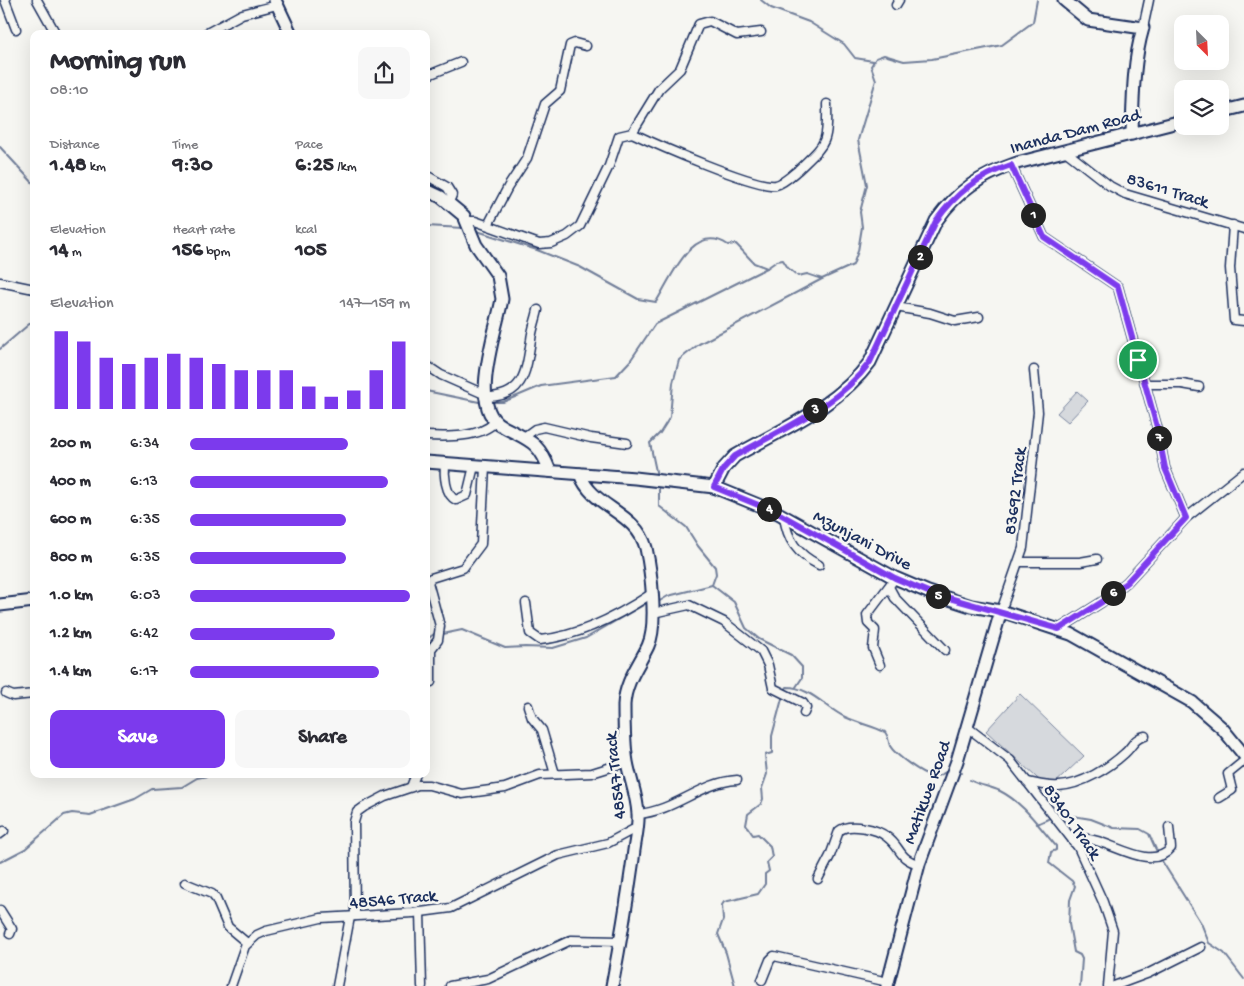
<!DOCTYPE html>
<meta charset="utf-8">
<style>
:root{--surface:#fff;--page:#f7f7f7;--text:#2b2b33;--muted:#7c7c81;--accent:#7c3aed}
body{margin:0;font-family:"Gochi Hand",sans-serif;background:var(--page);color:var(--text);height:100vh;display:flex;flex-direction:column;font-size:19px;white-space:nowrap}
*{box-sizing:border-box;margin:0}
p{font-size:16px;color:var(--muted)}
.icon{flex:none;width:28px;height:28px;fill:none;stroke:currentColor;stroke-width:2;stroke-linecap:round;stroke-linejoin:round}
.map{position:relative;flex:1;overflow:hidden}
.details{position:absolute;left:30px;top:30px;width:400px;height:748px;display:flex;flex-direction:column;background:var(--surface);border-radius:10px;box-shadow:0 5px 20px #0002}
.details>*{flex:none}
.needle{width:32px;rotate:156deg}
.fabs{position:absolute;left:1174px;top:15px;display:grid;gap:10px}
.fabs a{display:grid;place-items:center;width:55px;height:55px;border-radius:10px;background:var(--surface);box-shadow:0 5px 20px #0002;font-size:25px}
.pin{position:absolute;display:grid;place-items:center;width:42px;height:42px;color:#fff;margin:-21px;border:2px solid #fff;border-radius:50%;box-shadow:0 1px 5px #0007}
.km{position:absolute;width:25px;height:25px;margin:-12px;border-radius:50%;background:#222;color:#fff;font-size:14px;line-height:25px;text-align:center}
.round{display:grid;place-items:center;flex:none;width:52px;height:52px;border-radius:10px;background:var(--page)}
.overview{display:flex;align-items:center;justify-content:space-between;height:85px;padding:0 20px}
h1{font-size:28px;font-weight:700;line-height:38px}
.stats{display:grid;grid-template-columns:repeat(3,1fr);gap:8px;height:85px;padding:5px 20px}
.stats div{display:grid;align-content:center}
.stats b{font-size:21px;font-weight:700}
.stats small{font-size:14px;font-weight:400}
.stats p{font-size:14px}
.chart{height:140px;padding:10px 20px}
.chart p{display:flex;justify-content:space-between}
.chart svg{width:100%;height:90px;margin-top:5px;stroke:var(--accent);stroke-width:6}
.primary-button{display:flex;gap:10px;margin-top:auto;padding:10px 20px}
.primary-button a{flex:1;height:58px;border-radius:10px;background:var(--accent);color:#fff;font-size:20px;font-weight:700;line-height:58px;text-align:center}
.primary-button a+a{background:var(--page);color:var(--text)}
ul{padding:0 20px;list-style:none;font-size:16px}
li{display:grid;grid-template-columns:80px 60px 1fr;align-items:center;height:38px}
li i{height:12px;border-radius:6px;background:var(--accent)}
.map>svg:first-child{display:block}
.green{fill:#d6d9dd;stroke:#78849e}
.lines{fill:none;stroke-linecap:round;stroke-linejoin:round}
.stream{stroke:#717e99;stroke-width:2}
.street-casing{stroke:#1b2f5e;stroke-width:11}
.secondary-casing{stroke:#1b2f5e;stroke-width:15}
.street{stroke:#f6f6f2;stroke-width:8}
.secondary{stroke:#f6f6f2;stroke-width:11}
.route-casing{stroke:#fff;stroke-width:10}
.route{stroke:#7c3aed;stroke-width:6}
.labels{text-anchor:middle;stroke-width:5;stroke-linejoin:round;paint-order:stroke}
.street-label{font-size:18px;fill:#1b2f5e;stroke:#f6f6f2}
</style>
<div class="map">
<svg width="1244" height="986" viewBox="0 0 1244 986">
<rect width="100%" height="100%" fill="#f6f6f2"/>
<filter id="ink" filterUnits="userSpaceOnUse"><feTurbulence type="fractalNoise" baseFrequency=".02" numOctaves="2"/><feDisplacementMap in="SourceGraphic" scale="10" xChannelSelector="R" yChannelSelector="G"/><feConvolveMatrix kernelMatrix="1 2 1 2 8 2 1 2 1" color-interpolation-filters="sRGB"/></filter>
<g filter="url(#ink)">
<g class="green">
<polygon points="1077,391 1088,401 1068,422 1057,413"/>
<polygon points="1020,694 1084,756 1049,789 986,731"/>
</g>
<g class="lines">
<g class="stream">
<polyline points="761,0 771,8 809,22 844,44 855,58 873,61"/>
<polyline points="0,147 34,184"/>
<polyline points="426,226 464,228"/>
<path d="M477,231l60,19 43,17 58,32 18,3c15,-23 36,-81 72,-57l8,-1 18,19 13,5 10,-7 6,-1 5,8 10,8 9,-2 15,5 31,-14 5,-14 4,-24 -2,-15 7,-27 -9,-45 18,-60 -5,-14 5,-8 8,-3 20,6 28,-2 70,-14 31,-23 4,-22"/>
<polyline points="0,349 34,320"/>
<polyline points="426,391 479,402"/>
<polyline points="490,402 503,402 541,386 616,376 630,361 655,324 767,268"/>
<polyline points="657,476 650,443 660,433 670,417 673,383 679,360 699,344 822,279"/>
<polyline points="659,485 659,506 686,527 698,546 715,567 716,574 712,585 734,602 746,628 759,639 791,655 802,667 802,678 796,687"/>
<polyline points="658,602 668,596 712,585"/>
<polyline points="443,634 462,630 505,648 525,647 553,648 586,638 647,603"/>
<polyline points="426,640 434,634 436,635"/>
<path d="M785,690l2,-3c23,0 39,21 58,30 13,6 27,9 40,15 4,5 3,9 5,14 5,9 32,28 42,30 7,1 12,-3 17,-6"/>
<polyline points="956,772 962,773"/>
<path d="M970,780c10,6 20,6 30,11 24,12 39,36 56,55v4l-5,2 -2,11 23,18 3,5 -5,14 -1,24 5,28 6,3 2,4 -2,27"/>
<polyline points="1055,813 1091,819 1114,828 1140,829 1149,834 1158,854"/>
<polyline points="1037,824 1048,819"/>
<polyline points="1160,858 1201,923 1209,943 1224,953 1244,979"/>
<polyline points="0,862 25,849 64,815 72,813 90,815 135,799 152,789 182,787 197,778 217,774"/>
<polyline points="735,986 726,953 718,934 723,920 722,905 724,902 758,894 765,884 765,874 769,871 767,862 772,857 770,846 758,834 753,835 746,825 748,814 761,804 763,799 762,788 767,774 765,755 772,753 772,736 783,695"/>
</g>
<defs>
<g id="street">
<polyline points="5,0 16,29"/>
<polyline points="37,0 56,34"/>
<polyline points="896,5 899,0"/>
<polyline points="1143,28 1149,0"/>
<polyline points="205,34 242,14 277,5"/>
<polyline points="426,76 461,62"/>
<polyline points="632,133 659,89 680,69 699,24 710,21 737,35 761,32"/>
<polyline points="1064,150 1110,186 1125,194 1244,229"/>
<polyline points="1011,165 1044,237 1118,287 1157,427 1165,468 1186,518"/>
<polyline points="426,175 447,187 452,195 449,202"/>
<path d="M467,221h8l64,23 12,-1 16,-7 13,-10 29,-60 10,-30 13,-3c23,11 123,55 144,52 8,-2 16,-10 22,-15 28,-27 30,-25 29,-66"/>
<polyline points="488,225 508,187 527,158 545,104 560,91 570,45 575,43 586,46"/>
<polyline points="1233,225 1230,268 1234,320 1244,321"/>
<polyline points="0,282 34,289"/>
<polyline points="896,307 930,313 955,321 979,317"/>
<polyline points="426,365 441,375 484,394"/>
<polyline points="1146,384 1182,384 1199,387"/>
<path d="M484,397c40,1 42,-25 47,-57 1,-11 5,-20 7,-30"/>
<path d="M426,436c21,1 54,2 69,-14"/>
<polyline points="524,437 535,429 544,427 591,438 627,443"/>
<path d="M445,463c-1,11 0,32 11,37l11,-5 7,-29"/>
<path d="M784,516c3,24 13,38 35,49"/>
<polyline points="1019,562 1080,562 1097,559"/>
<polyline points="889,587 895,598 945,650"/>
<path d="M526,603l4,30 10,7c40,-4 78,-24 111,-46"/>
<polyline points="1001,611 1023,548 1038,412 1034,370"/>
<polyline points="653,613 689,605 724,622 761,651 768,665 773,688 803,703 806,708 804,713"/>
<polyline points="1059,629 1102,602 1127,582 1186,518 1244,472"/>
<polyline points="880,665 873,648 875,630 868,623 867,615 895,578"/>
<polyline points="431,682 431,649 438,640 440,626 428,582 431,578 463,568 481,544 485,467"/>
<polyline points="6,693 13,696 34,694"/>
<polyline points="528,706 532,718 542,730 555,774"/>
<polyline points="967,727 1010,760 1078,847 1103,902 1113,931 1108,986"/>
<path d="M1027,782c11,2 21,5 32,4 22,-1 50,-18 66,-33 7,-6 9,-15 20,-17"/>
<polyline points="411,787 416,774"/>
<polyline points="1219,798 1232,790 1228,774 1244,761"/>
<path d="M638,814c37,-3 63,-32 99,-34"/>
<polyline points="0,834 4,831"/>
<path d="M1073,842c5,-2 10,-4 16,-3 23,3 63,33 82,9l-2,-21"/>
<path d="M818,879l12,-23 9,-25c10,-9 39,-2 48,6 15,11 11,22 32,27"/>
<polyline points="185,883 212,894 216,899 228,927 247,943"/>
<polyline points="0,910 12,929 10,934"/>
<polyline points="420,912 422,986"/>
<polyline points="355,916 354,822 357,812 364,807 385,796 418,785 429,785 462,794 505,788 540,775 592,773 627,762"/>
<polyline points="762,980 770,960 774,956 888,982"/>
<polyline points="231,986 245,946 257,935 266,931 321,918 413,913 451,908 558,855 608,843 636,828"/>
<polyline points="337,986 350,917"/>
<polyline points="450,986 488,979 571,940 620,941"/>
<polyline points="1114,986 1149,973 1201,947"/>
</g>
<g id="secondary">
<polyline points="275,0 291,34"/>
<path d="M1064,0l24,20 55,8c-10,34 -10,70 -11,106"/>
<polyline points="1220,112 1244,106"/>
<path d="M426,190l15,7 23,19 12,29 22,31 4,23c-5,30 -35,109 0,127 27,15 36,14 48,45"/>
<polyline points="426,462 635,478 714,487 778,513 895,578 928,592 971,606 1001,611 1071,634 1192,702 1222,728 1244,755"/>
<path d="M580,474c12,34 56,37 66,74 5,23 12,77 2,98 -9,19 -23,36 -24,59 0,18 0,39 3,57 3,17 10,33 11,52 1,14 -4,30 -5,45 -6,43 -13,85 -21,127"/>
<path d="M714,487l10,-19 11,-12c47,-27 102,-49 135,-94l66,-141c23,-32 44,-45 81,-58l165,-42"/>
<polyline points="0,605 34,601"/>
<polyline points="887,986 919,864 957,761 1001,611"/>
</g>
</defs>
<use href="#street" class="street-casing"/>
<use href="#secondary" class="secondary-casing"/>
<use href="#street" class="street"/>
<use href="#secondary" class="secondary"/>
</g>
</g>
<g class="lines" filter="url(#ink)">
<defs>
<path id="route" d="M1011,165l33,72 74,50 39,140 8,41 21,50 -59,64 -25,20 -43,27 -131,-37 -33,-14 -117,-65 -64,-26 10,-19 11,-12c47,-27 102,-49 135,-94l66,-141c20,-28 42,-45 75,-56z"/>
</defs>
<use href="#route" class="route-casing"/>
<use href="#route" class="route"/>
</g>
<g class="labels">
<g class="street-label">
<text transform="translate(1075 130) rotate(-15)" y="6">Inanda Dam Road</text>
<text transform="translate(1168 189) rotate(17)" y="6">83611 Track</text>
<text transform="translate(1014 491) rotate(-83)" y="6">83692 Track</text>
<text transform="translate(863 539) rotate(28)" y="6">Mzunjani Drive</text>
<text transform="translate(614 776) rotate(-96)" y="6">48547 Track</text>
<text transform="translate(926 792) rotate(-70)" y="6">Matikwe Road</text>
<text transform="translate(1073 821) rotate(55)" y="6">83401 Track</text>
<text transform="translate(393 898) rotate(-5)" y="6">48546 Track</text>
</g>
</g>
</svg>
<div class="fabs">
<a><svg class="needle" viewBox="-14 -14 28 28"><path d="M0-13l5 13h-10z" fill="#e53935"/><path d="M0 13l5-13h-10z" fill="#7c7c81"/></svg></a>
<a><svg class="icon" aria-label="layers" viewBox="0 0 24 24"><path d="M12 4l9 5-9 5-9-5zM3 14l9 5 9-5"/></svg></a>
</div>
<div class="pin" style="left:1138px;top:360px;background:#1e9e55"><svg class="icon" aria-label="arrive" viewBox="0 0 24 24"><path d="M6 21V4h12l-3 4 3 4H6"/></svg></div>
<b class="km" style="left:1033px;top:215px">1</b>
<b class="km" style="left:920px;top:257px">2</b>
<b class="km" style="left:815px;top:410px">3</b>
<b class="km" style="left:769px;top:509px">4</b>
<b class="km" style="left:938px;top:596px">5</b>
<b class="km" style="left:1113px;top:593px">6</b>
<b class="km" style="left:1159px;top:438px">7</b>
<section class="details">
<div class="overview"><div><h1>Morning run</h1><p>08:10</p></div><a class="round"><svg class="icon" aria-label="share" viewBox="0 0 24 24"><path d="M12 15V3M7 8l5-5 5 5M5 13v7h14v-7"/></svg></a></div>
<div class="stats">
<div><p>Distance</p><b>1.48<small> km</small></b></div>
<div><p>Time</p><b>9:30</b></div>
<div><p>Pace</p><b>6:25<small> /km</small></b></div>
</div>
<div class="stats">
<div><p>Elevation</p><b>14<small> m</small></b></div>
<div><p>Heart rate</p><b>156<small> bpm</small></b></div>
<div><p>kcal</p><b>105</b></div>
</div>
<div class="chart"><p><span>Elevation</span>147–159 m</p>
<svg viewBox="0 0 160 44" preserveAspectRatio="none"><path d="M5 44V6M15 44V11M25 44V19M35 44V22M45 44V19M55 44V17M65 44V19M75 44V22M85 44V25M95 44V25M105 44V25M115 44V33M125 44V38M135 44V35M145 44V25M155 44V11"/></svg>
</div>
<ul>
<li><b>200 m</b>6:34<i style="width:72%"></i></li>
<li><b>400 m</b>6:13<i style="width:90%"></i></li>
<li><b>600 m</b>6:35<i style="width:71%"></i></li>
<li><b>800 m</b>6:35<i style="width:71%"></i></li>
<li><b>1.0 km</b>6:03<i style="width:100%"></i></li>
<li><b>1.2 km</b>6:42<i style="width:66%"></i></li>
<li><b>1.4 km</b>6:17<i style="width:86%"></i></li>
</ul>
<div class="primary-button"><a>Save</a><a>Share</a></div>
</section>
</div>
